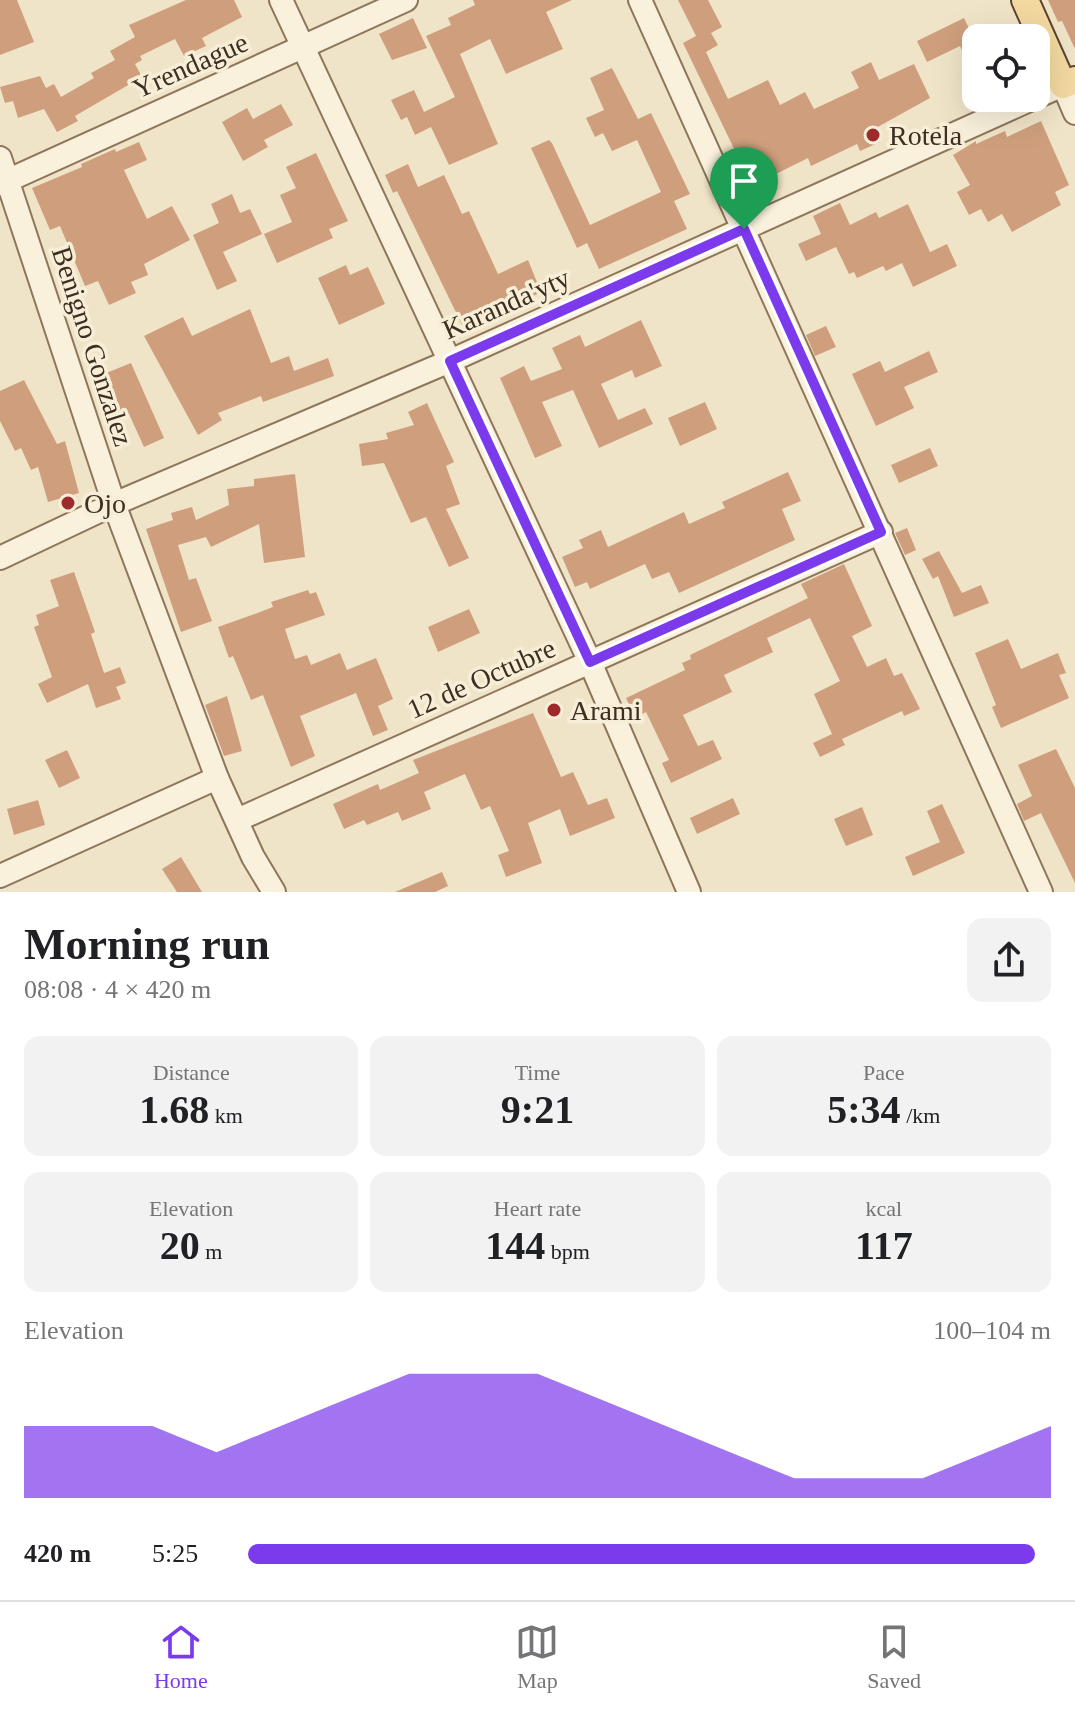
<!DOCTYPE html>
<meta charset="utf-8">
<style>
:root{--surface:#fff;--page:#f2f2f2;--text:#202124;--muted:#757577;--line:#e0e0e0;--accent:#7c3aed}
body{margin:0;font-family:"Times New Roman",serif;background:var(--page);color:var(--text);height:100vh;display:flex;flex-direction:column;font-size:30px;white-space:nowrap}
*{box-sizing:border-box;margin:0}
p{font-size:26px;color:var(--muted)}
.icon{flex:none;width:44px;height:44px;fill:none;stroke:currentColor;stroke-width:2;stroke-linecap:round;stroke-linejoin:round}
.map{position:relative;height:892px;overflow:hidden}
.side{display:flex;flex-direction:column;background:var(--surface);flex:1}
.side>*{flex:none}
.tools{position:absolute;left:962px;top:24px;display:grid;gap:16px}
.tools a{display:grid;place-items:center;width:88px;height:88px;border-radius:16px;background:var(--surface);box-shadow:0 8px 32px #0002;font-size:40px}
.pin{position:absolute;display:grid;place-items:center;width:68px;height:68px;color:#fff;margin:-82px -34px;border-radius:50% 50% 50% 0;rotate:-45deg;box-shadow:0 0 8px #0007}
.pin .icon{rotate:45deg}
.round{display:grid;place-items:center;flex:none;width:84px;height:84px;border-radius:16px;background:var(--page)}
.head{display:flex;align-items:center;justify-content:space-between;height:136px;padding:0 24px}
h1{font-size:44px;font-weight:800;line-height:60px}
.figures{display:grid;grid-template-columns:repeat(3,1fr);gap:12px;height:136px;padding:8px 24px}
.figures div{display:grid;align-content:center;border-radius:16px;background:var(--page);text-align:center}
.figures b{font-size:40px;font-weight:800}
.figures small{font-size:22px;font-weight:400}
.figures p{font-size:22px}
.chart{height:224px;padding:16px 24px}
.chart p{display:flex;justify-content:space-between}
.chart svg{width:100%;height:144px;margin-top:8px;fill:var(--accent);opacity:.7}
ul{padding:0 24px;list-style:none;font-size:26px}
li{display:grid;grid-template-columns:128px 96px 1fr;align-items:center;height:60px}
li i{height:20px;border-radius:10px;background:var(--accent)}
.tab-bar{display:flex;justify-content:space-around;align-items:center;height:112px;border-top:2px solid var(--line);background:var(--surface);font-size:22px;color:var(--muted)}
.tab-bar a{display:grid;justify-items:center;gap:4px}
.tab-bar .on{color:var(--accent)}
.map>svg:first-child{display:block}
.building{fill:#cf9f7d}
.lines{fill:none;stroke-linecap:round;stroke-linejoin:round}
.minor-casing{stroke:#8d765c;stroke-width:26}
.major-casing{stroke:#5b4430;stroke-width:30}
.minor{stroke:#faf1dc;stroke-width:22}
.major{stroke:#f3d9a0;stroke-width:26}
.route-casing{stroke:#fff;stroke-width:16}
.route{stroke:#7c3aed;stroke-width:10}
.poi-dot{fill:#9e2a2b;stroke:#f7eed8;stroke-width:3}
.labels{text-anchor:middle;stroke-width:7;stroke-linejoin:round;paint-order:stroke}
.street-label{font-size:28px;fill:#3d2e20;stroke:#f7eed8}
.poi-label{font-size:28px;fill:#3d2e20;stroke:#f7eed8;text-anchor:start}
</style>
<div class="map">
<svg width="1075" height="892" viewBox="0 0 1075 892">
<rect width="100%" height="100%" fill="#f0e4c8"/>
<g class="building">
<polygon points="0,0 17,0 34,42 0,55"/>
<polygon points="186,0 234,0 242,17 202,38 206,46 184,56 175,39 140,56 142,60 135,64 142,77 75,116 78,121 57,132 44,109 18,118 13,101 5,103 0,87 40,76 46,88 54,84 61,97 94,78 91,73 115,60 110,51 135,37 129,25"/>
<polygon points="473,0 572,0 546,12 563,49 506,74 490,39 460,54 498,144 449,165 431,127 415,135 407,117 401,120 391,100 414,90 424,112 455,97 426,36 451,25 448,18 475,5"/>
<polygon points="678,0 708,0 722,27 711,33 718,45 706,52 728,99 768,80 780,105 805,92 814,109 859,88 851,72 871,62 879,80 914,64 930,98 874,129 880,142 860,151 857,144 811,166 808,158 752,186 683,43 696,36"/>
<polygon points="1048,0 1075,0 1075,49 1062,21 1058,22"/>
<polygon points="413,18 427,48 392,60 379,34"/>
<polygon points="964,18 976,43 976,80 960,46 927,62 917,41"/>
<polygon points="612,68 638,119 651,113 690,194 674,201 687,229 599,269 587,243 577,248 531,148 549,140 552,143 590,225 661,192 637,140 612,151 603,133 595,137 586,118 604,110 590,78"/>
<polygon points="281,104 293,125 264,140 268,147 243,161 222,122 247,108 253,119"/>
<polygon points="1041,121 1069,185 1055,192 1061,205 1012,232 1002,214 988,222 981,209 969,215 957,192 970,185 953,155 976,141 976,144 1005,131 1007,137"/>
<polygon points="139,142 147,160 124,170 147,219 172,206 190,240 144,264 148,275 131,282 136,293 109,305 98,281 85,286 60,226 50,230 32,188 82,167 81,164 115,149 116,152"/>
<polygon points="316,153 348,221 329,229 333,238 277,263 264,234 292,222 280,195 296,188 286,167"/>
<polygon points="408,164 418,187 444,175 462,214 469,211 498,274 528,260 541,292 465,331 397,191 393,193 385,175"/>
<polygon points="232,194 240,213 250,209 262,234 223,252 237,281 217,290 193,235 219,223 211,204"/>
<polygon points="840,203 850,225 876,212 879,218 908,204 930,252 947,244 957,266 913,287 902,263 886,271 883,266 857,278 854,272 849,274 836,247 806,261 798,244 821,234 813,216"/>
<polygon points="346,265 350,275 368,267 385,304 339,325 318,278"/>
<polygon points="250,309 271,363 289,356 294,371 328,358 334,376 263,402 261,396 218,413 222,420 198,435 144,336 183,317 192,336"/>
<polygon points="641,320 662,366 635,378 632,370 601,384 618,420 645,408 653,424 599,448 573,390 542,402 562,446 535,458 500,378 524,366 531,381 562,369 552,348 580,335 585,347"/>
<polygon points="826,326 836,347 815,356 806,335"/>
<polygon points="929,351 938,372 904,387 914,408 876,426 852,374 880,361 885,372"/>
<polygon points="131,363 164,438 144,447 129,414 117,419 99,376"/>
<polygon points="24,380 57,444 65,441 79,493 48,502 38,467 31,470 21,448 15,451 0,421 0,391"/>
<polygon points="705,402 717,429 680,446 668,418"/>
<polygon points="427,403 454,462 446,466 460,504 446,509 469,558 449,567 426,517 411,523 384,463 362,466 359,444 388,439 386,433 414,425 408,412"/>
<polygon points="930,448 938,466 899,483 891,465"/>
<polygon points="788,472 801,501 782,509 795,540 679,593 669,572 652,579 645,564 590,589 587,582 575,587 562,557 583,548 579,540 601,530 608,547 684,512 689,524 725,508 722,502"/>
<polygon points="295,474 305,557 264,563 259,524 211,547 206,537 178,545 189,580 196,578 212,621 181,632 146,529 173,520 171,513 192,507 196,520 229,505 227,489 254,486 254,479"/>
<polygon points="907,528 916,550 905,555 895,533"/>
<polygon points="939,551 962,593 981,585 989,603 954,617 938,576 933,579 922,559"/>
<polygon points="844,564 872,626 852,636 867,667 886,658 894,676 902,673 920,709 904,716 902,711 842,739 845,745 820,757 813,743 832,734 814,694 840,681 810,618 767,638 773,652 724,675 732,692 683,715 698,746 713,740 722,759 671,783 662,763 669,760 646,712 635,718 626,698 685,670 682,663 691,659 690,655 808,598 801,584"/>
<polygon points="74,572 95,632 91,634 104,673 120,667 126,683 116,687 121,699 96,708 88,684 47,703 38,684 52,677 34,627 39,625 36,615 59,606 50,580"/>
<polygon points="308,590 310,594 316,592 325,615 285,629 295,659 307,655 311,665 340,653 347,670 376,658 393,699 378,706 388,730 373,736 356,693 300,716 315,756 291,767 263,695 251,700 233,656 229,658 218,627 260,612 273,607 271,602"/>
<polygon points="469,609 480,633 438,652 428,627"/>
<polygon points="1008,639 1021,669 1058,653 1066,673 1059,675 1069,698 1001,728 992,707 996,705 975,653"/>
<polygon points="227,696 242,751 224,756 205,705"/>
<polygon points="533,713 561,777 573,772 588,805 607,798 615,818 570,836 560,809 528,823 542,863 506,877 498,855 509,851 490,806 481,810 465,774 424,792 431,809 402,821 398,812 367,825 364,820 344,829 333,804 378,784 380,790 419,773 413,760"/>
<polygon points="1056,749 1075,788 1075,883 1041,813 1024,821 1017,804 1032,796 1018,765"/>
<polygon points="67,750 80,778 59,788 45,760"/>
<polygon points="733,798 740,814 697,834 690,818"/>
<polygon points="38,800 45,825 14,835 7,809"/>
<polygon points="942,804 965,853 913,876 905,857 940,842 927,811"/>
<polygon points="862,807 873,835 846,846 834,819"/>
<polygon points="181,857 202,892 177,892 162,869"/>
<polygon points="442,872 448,886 435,892 395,892"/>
</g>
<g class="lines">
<defs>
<g id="minor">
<polyline points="281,0 590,662 689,892"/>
<polyline points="640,0 1041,892"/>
<polyline points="1036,97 1063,85 1075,113"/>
<polyline points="0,158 114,504 217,778 253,857 274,892"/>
<polyline points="0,184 406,0"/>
<polyline points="0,558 114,504 450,361 1034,98"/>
<polyline points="237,820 881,532"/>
<polyline points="0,876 217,778"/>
</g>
<polyline id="major" points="1025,0 1063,85 1075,80"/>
</defs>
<use href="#minor" class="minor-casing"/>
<use href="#major" class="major-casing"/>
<use href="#minor" class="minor"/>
<use href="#major" class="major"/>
</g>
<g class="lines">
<defs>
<polygon id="route" points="744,229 881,532 590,662 450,361"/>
</defs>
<use href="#route" class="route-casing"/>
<use href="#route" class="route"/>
</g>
<g class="poi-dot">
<circle cx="873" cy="135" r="8"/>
<circle cx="68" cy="503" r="8"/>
<circle cx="554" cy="710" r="8"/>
</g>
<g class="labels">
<g class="street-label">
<text transform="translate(190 65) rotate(-24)" y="10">Yrendague</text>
<text transform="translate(506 303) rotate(-24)" y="10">Karanda'yty</text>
<text transform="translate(93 346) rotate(72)" y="10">Benigno Gonzalez</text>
<text transform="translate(481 678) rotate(-24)" y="10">12 de Octubre</text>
</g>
<g class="poi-label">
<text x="889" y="145">Rotela</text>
<text x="84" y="513">Ojo</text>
<text x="570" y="720">Arami</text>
</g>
</g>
</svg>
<div class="tools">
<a><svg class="icon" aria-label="locate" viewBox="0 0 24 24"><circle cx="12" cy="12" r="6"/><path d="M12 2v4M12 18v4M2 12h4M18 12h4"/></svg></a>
</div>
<div class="pin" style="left:744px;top:229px;background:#1e9e55"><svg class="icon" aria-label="arrive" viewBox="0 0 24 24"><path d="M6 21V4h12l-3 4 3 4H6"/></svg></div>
</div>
<section class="side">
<div class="head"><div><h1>Morning run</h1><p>08:08 · 4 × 420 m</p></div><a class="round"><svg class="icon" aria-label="share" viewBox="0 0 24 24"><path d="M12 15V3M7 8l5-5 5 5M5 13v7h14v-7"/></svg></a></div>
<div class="figures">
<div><p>Distance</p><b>1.68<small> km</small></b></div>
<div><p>Time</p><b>9:21</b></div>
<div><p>Pace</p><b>5:34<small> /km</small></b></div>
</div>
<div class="figures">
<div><p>Elevation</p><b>20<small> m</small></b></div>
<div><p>Heart rate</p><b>144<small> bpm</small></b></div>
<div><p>kcal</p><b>117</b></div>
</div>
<div class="chart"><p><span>Elevation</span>100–104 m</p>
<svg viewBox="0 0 160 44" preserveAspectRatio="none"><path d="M0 44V22L10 22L20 22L30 30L40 22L50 14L60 6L70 6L80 6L90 14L100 22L110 30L120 38L130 38L140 38L150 30L160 22V44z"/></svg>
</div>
<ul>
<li><b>420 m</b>5:25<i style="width:98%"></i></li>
</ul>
</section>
<nav class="tab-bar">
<a class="on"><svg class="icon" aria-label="home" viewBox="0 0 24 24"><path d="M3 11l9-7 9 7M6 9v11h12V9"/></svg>Home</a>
<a><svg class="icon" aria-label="map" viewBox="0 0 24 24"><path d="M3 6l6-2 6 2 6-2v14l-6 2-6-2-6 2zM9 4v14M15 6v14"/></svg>Map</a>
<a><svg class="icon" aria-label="saved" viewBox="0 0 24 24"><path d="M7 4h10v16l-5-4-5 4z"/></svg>Saved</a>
</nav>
